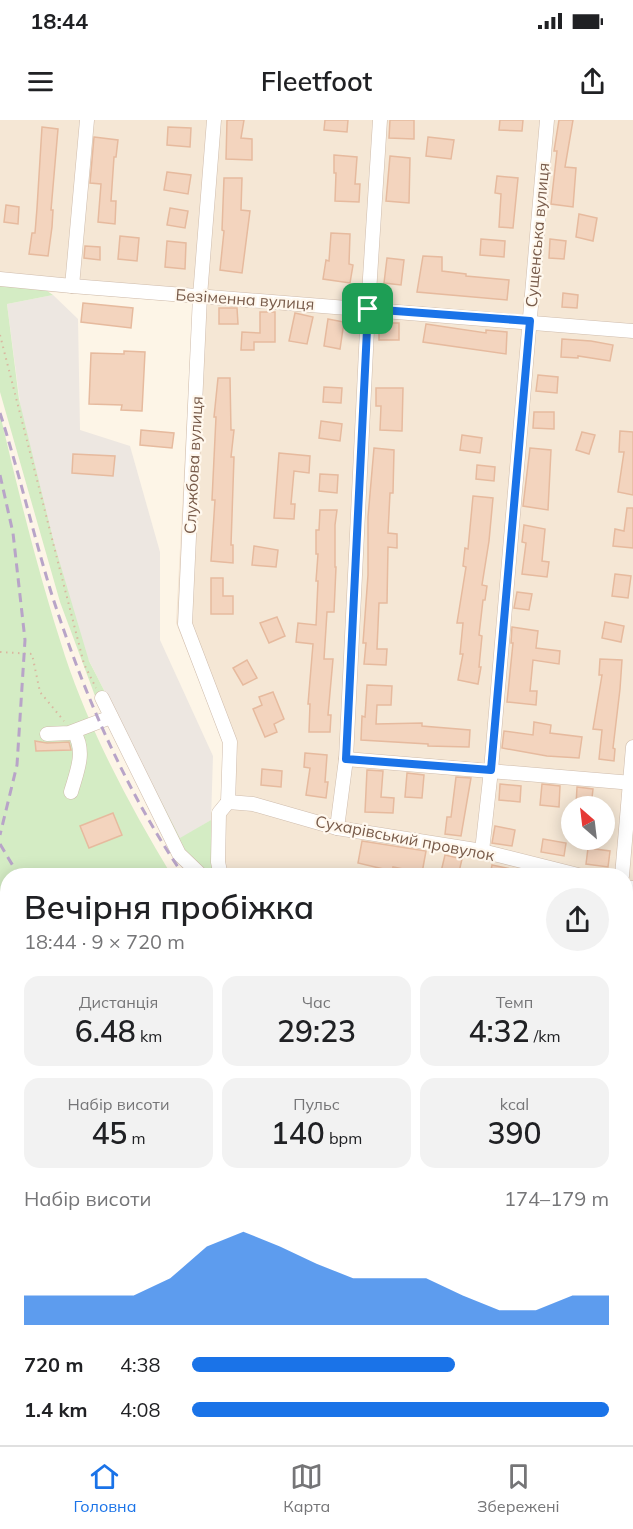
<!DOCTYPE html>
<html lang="uk">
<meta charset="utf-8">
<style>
:root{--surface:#fff;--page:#f2f2f2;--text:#202124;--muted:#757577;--line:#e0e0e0;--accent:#1a73e8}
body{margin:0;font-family:Mulish,sans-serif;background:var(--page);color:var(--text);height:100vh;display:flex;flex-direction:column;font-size:22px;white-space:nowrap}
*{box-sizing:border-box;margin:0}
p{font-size:20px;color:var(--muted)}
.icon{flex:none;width:33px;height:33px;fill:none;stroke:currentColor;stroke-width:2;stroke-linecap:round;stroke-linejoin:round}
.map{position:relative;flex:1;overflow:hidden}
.side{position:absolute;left:0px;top:748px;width:633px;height:578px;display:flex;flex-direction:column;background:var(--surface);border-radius:24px 24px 0 0;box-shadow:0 3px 15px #0003}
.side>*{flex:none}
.needle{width:39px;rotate:332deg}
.tools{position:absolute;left:561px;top:676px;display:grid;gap:12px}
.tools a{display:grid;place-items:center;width:54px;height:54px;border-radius:50%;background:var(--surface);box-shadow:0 3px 15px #0003;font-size:30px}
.pin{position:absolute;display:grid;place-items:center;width:51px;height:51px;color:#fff;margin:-26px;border-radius:12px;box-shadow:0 3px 9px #0006}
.round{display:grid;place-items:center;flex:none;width:63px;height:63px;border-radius:32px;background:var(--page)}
.overview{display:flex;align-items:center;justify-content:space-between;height:102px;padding:0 24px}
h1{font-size:33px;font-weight:600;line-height:45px}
.stats{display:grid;grid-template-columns:repeat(3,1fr);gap:9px;height:102px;padding:6px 24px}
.stats div{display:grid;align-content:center;border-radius:15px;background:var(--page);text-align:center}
.stats b{font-size:30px;font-weight:600}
.stats small{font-size:16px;font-weight:400}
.stats p{font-size:16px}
.chart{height:168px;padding:12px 24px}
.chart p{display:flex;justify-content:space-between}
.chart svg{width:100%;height:108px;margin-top:6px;fill:var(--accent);opacity:.7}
ul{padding:0 24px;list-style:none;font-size:20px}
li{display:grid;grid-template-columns:96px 72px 1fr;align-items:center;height:45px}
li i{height:15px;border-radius:8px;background:var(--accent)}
.status{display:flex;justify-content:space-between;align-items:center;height:42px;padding:0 30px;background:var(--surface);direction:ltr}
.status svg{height:16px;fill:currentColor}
header{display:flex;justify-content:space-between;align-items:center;height:78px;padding:0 24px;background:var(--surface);font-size:27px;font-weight:600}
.dock{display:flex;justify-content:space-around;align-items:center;height:84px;border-top:2px solid var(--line);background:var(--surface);font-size:16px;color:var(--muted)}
.dock a{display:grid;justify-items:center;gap:3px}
.dock .current{color:var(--accent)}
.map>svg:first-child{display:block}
.residential{fill:#f5e7d5;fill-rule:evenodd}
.industrial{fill:#ede7e1}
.green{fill:#d4ecc4}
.building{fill:#f3d4be;stroke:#e6ba9e;stroke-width:1.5}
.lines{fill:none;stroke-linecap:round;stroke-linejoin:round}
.minor-casing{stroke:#cfbcac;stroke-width:15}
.path{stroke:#d9b7a0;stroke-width:2;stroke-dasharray:1.5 4.5;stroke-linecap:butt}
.minor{stroke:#fff;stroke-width:14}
.rail{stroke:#b8a4c8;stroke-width:3;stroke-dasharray:9 6;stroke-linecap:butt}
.route-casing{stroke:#fff;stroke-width:12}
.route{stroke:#1a73e8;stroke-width:8}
.labels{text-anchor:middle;stroke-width:4.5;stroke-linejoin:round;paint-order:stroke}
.street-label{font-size:16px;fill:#785b4a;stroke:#fff8ee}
</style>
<div class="status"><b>18:44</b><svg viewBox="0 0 49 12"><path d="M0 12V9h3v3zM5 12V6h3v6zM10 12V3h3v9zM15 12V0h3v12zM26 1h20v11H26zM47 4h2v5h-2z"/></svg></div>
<header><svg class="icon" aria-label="menu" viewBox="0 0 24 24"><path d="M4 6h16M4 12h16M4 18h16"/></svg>Fleetfoot<svg class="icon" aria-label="share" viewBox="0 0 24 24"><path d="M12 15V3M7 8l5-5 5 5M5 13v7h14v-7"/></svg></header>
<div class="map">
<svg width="633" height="1325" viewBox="0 0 633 1325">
<rect width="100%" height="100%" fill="#fdf5e7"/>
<path class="residential" d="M0,0h633v1063l-7,-7v-300h-405l2,-135 -47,-118 17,-320 -193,-15zM572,687h32v33h-32z"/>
<polygon class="industrial" points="53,175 78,199 80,310 130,326 160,432 160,520 213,636 211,700 180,719 80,523 23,306 7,184"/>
<g class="green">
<polygon points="0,158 37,164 53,175 7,184 19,279 54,423 89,541 180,718 211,700 213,746 217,756 195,756 101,592 60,482 0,272"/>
<path d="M0,294c19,81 39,162 65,242 26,78 65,150 107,220h-164v562h618v-284l7,5v286h-633z"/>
</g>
<g class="building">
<polygon points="227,0 244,0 241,18 252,19 252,40 226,39"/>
<polygon points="325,0 348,0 347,12 324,10"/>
<polygon points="390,0 414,0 414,19 389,18"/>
<polygon points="500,0 523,0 522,11 499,10"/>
<polygon points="559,0 573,0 565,47 576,48 573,87 551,84 557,31 554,31"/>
<polygon points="42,7 58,9 51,90 53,90 52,107 48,136 29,134 32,113 35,113 37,88"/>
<polygon points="168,7 191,8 190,27 167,25"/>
<polygon points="94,17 118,20 116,37 114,37 111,81 116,81 115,104 98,102 101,64 90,63"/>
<polygon points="428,17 454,20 451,39 426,36"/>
<polygon points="334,35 357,37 355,64 360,64 359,82 335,81 336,53 334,53"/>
<polygon points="390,36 410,38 409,83 386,81"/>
<polygon points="167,52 191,55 188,74 164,70"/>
<polygon points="497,56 518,58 513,108 499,107 501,74 495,73"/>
<polygon points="224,58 242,58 241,90 250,91 242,153 220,150 224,111 222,110"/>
<polygon points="6,85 19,87 18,104 4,102"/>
<polygon points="170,88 188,91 185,108 167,105"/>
<polygon points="579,94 597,98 593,121 576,117"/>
<polygon points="331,113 350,114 349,144 353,145 350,163 323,159 326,140 329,141"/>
<polygon points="120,116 139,118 137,141 118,139"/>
<polygon points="481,119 505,121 504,137 480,135"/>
<polygon points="550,119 566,121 564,139 549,138"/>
<polygon points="167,121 186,123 185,149 165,147"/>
<polygon points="85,126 100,127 100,140 84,138"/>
<polygon points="423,136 442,137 442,151 466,154 466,156 509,160 507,180 417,172"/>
<polygon points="387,138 404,140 401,165 384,163"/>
<polygon points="563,173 578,175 577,188 562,187"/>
<polygon points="83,183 133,188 131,208 81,202"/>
<polygon points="219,188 237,188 238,204 219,204"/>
<polygon points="260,192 275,192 275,222 254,222 254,230 241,230 242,212 260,213"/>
<polygon points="295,193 313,197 307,224 289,221"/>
<polygon points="328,199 344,202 340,229 324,226"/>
<rect x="379" y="203" width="20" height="17"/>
<polygon points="426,204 486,213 486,210 507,212 506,234 423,222"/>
<polygon points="562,219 591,221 613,225 610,241 578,236 578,238 561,237"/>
<polygon points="124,231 145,232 142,291 121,290 122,285 89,284 91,233 124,234"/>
<polygon points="538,255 558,257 557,273 536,271"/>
<polygon points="218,258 230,258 231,310 234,310 231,337 234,337 231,425 233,425 233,443 211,441 215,380 212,380 216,297 214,297"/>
<polygon points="324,267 342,268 341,283 323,282"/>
<polygon points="376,268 403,268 402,311 380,310 381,286 376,286"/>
<polygon points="534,292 554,292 554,309 533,308"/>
<polygon points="321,301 342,304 340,321 319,318"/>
<polygon points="141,310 174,313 172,328 140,325"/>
<polygon points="620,311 633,312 633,375 618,372 624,332 619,332"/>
<polygon points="582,312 595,315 589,334 576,330"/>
<polygon points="462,315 482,318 480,333 460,330"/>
<polygon points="374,328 394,330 393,373 390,373 388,413 397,414 397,428 388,427 387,483 379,483 377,529 387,529 386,545 364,544 366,523 363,523 368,455 368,397"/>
<polygon points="530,328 551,330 548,390 523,386"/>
<polygon points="279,333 310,336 309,353 294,351 291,384 295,384 294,399 274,398"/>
<polygon points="73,334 115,336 113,356 72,353"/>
<polygon points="477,345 495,347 494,361 476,359"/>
<polygon points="320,354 338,355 337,373 319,371"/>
<polygon points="473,376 493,378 489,421 482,465 487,466 485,480 483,480 479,515 482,516 479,547 481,547 478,564 458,560 463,534 460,534 463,503 457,503 466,447 463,446 465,428 468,429"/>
<polygon points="627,388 633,388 633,428 613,426 615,409 624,411"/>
<polygon points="320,390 337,390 335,405 335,447 336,447 334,492 327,492 324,539 333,539 328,595 331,595 330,612 309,612 310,584 308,584 313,524 296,522 298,503 316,505 318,461 316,461 318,434 316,434 316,410 319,410"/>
<polygon points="524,405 545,409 542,441 549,442 547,457 522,454 526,423 522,422"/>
<polygon points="254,426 278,430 276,447 252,445"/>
<polygon points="615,454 631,456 628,478 612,476"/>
<polygon points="211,458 223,458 223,476 233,476 233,494 211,494"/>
<polygon points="517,472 532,474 529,490 514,488"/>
<polygon points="277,497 285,516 269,523 260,503"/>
<polygon points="605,502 624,506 621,522 602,518"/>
<polygon points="512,507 538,511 536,528 560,531 559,544 533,540 530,571 537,571 536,585 507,582 513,523 511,523"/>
<polygon points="600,539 622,540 620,569 613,628 615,629 614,641 599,639 602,610 593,609 602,555 599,555"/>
<polygon points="247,540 257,558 243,565 233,548"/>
<polygon points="367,565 392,566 391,585 377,585 376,604 422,603 422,606 470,610 469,627 428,626 428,624 361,620 362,596 365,597"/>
<polygon points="273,572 284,599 274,604 277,612 265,617 253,589 262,585 259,577"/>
<polygon points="534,602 551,605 550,613 582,617 579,638 547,636 502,628 504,611 533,615"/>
<polygon points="35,621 47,623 69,622 71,630 36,631"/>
<polygon points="305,633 327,635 325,662 328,662 326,678 306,675 310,648 304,647"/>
<polygon points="262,649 282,651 281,667 261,665"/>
<polygon points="367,650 383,651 381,677 394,678 393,693 365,692"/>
<polygon points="407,653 424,655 422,678 405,677"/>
<polygon points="456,657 471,658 461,716 445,714 447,697 451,697"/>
<polygon points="500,664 521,666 520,682 499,680"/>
<polygon points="542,664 560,666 559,687 540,685"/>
<polygon points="577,667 593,669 591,687 576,686"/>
<polygon points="113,693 122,715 89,728 80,706"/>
<polygon points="495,706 515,710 512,726 492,723"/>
<polygon points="543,719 566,723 564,736 541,732"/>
<polygon points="362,721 426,731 422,753 393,747 392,751 358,743"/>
<polygon points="588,728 610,731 608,747 586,744"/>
<polygon points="445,735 462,739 458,756 440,756"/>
<polygon points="492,745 525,752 525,756 490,756"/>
</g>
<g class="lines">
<defs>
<g id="minor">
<polyline points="214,0 200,176 185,504 230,622 228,682"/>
<polyline points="0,159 72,166 633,211"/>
<polyline points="72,166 87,0"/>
<polyline points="102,578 179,734 202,756"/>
<polyline points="47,614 69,613 111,597"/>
<polyline points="346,639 633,663"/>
<path d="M71,672c6,-21 15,-40 3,-60"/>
<polyline points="228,682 253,684 337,708 482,731 582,756"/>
<polyline points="337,708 346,639 368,189 380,0"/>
<polyline points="482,731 491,650 547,0"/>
<polyline points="221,756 218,742 219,693 228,682"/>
<polyline points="622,756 633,627"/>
<polyline points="626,767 633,768"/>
<polyline points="626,1026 633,1030"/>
<polyline points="626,1270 633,1271"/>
<polyline points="124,1318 125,1325"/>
</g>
</defs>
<use href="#minor" class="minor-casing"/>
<g class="path">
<polyline points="0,215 84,544 96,568"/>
<polyline points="0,532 32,534 40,572 64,601"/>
</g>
<use href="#minor" class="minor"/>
<g class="rail">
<path d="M0,293c19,59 33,120 51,179 32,100 74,198 133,284"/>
<polyline points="0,355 13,413 25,520 17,645 0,715"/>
<polyline points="0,724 19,756"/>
<polyline points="0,774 8,788"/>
<polyline points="0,865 8,872"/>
<polyline points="626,1138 633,1141"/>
<polyline points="0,1256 8,1256"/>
<polyline points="626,1257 633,1257"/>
<polyline points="506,1318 514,1325"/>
<polyline points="555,1318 563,1325"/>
</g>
</g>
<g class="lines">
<defs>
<polygon id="route" points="368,189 530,201 491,650 346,639"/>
</defs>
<use href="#route" class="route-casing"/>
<use href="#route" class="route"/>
</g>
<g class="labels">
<g class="street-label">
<text transform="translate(537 115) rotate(-85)" y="6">Сущенська вулиця</text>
<text transform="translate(245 179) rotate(4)" y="6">Безіменна вулиця</text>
<text transform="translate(193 345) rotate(-87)" y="6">Службова вулиця</text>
<text transform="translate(405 718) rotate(11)" y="6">Сухарівський провулок</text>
</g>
</g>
</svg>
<div class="tools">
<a><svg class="needle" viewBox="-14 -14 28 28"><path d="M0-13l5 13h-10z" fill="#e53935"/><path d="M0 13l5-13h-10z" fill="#757577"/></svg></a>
</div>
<div class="pin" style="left:368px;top:189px;background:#1e9e55"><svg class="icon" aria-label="arrive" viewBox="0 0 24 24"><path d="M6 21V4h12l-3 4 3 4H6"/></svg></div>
<section class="side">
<div class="overview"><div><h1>Вечірня пробіжка</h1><p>18:44 · 9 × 720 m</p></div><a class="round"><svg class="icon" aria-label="share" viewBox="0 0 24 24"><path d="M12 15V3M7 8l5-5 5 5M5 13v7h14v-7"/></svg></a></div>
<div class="stats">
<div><p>Дистанція</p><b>6.48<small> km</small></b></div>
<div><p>Час</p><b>29:23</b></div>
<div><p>Темп</p><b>4:32<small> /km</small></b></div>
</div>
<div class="stats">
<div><p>Набір висоти</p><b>45<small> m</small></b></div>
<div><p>Пульс</p><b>140<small> bpm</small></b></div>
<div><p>kcal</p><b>390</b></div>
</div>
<div class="chart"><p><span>Набір висоти</span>174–179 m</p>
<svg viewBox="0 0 160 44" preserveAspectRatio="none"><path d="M0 44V32L10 32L20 32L30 32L40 25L50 12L60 6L70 12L80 19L90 25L100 25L110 25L120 32L130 38L140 38L150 32L160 32V44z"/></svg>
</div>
<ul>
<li><b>720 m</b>4:38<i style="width:63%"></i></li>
<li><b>1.4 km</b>4:08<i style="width:100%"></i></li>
</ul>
</section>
</div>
<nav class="dock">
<a class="current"><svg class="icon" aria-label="home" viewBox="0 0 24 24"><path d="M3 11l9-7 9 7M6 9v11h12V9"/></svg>Головна</a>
<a><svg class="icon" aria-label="map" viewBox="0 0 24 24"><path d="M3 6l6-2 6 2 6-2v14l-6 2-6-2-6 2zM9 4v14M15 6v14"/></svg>Карта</a>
<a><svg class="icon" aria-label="saved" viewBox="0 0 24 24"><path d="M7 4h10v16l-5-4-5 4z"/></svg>Збережені</a>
</nav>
